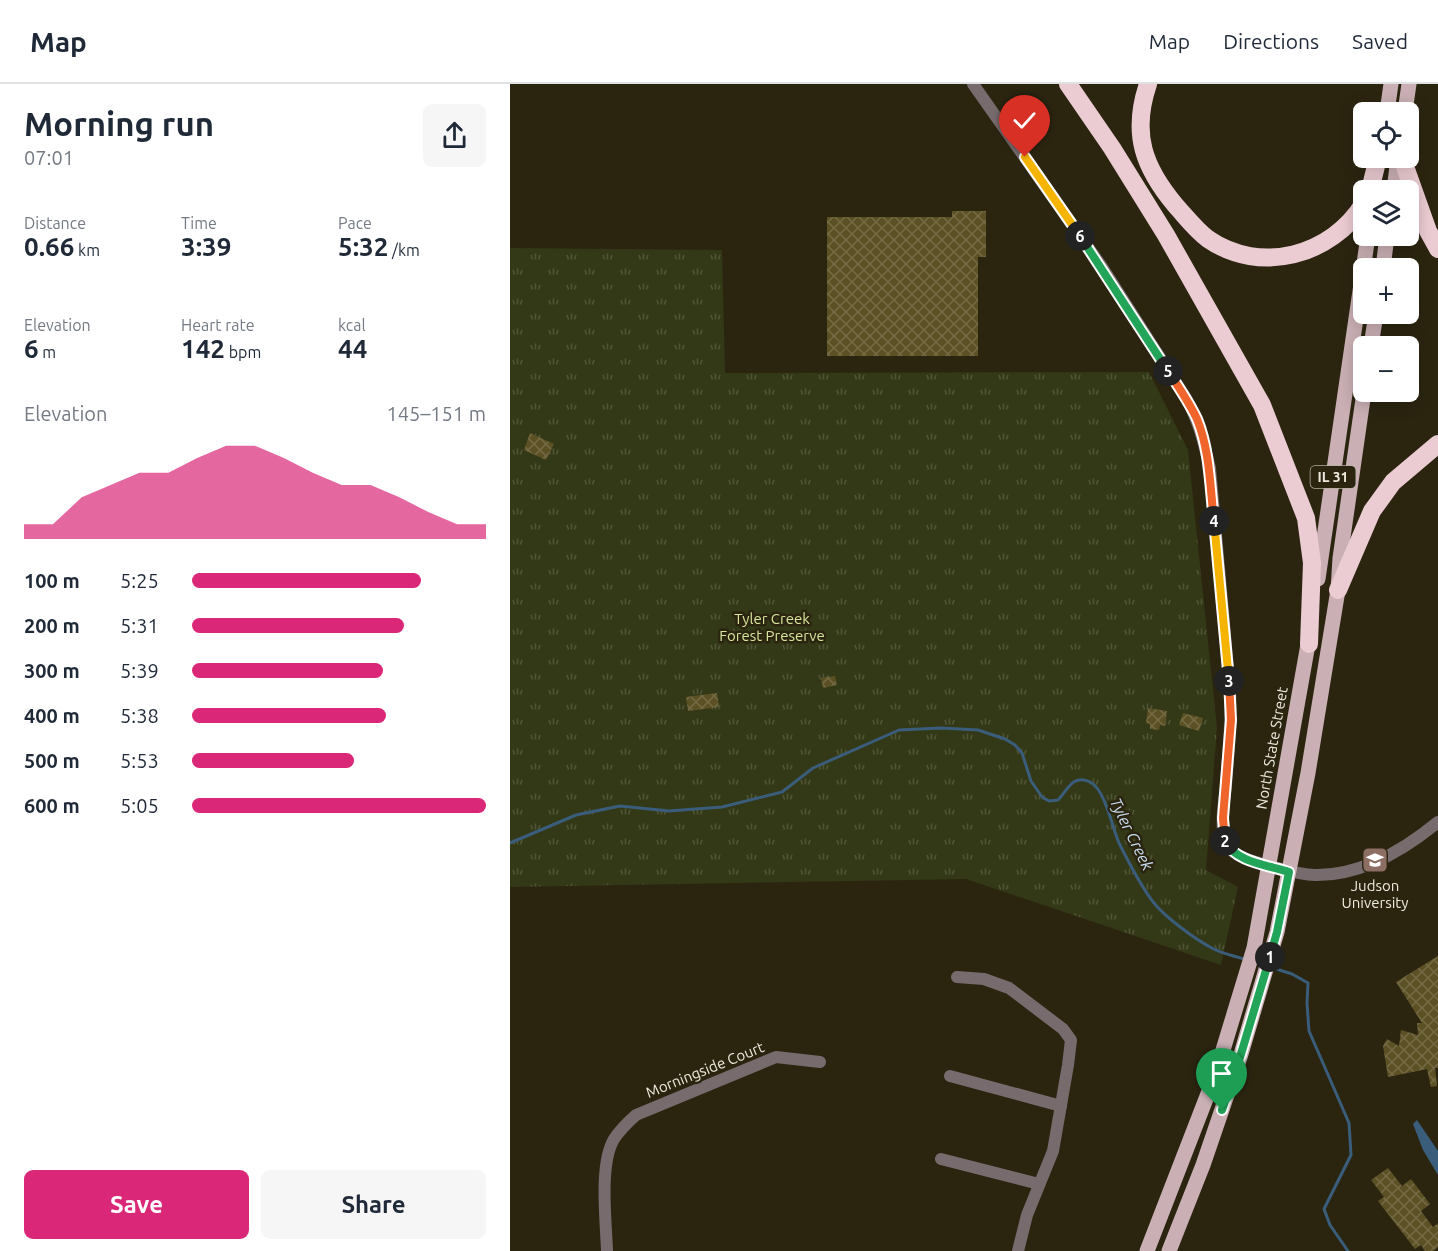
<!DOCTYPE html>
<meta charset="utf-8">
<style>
:root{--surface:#fff;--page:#f6f6f7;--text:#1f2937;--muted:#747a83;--line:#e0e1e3;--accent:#db2777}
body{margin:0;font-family:Ubuntu,sans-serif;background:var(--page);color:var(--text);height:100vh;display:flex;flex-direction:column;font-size:22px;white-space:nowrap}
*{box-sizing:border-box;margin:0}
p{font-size:20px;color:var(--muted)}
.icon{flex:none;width:33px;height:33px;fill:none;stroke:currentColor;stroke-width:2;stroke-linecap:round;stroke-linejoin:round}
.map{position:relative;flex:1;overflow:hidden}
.side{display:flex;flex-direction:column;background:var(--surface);width:510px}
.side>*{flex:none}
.controls{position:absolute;left:843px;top:18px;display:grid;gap:12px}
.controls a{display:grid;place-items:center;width:66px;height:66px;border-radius:9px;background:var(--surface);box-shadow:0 3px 15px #0003;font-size:30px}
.pin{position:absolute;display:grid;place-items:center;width:51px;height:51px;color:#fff;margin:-62px -26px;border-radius:50% 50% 50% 0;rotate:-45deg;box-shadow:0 0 6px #0007}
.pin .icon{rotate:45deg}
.km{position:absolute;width:30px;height:30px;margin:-15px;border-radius:50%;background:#222;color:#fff;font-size:16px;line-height:30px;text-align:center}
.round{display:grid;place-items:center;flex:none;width:63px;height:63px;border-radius:9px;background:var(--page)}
.headline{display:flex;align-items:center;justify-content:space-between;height:102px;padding:0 24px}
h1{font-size:33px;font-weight:600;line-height:45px}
.metrics{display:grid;grid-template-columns:repeat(3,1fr);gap:9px;height:102px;padding:6px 24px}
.metrics div{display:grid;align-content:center}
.metrics b{font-size:26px;font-weight:600}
.metrics small{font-size:16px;font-weight:400}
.metrics p{font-size:16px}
.chart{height:168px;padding:12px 24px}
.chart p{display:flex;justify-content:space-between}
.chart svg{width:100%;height:108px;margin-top:6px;fill:var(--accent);opacity:.7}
.cta{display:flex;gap:12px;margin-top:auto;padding:12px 24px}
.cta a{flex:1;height:69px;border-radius:9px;background:var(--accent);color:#fff;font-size:24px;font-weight:600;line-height:69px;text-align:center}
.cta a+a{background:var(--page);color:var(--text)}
ul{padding:0 24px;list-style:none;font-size:20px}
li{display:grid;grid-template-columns:96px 72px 1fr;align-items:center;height:45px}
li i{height:15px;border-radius:8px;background:var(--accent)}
header{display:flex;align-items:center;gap:36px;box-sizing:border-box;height:84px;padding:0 30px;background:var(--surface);border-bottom:2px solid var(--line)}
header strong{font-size:28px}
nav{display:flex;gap:33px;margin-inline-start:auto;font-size:21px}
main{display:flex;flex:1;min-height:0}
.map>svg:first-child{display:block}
.grass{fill:url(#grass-tufts)}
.water{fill:#3b5d7c}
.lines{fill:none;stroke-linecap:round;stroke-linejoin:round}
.stream{stroke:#3b5d7c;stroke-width:3}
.building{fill:url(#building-cross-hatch)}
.street{stroke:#776b6d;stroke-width:12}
.primary{stroke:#cab0b5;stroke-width:15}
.highway{stroke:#ebccd2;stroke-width:18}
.split-1-casing{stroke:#fff;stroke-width:12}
.split-2-casing{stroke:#fff;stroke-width:12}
.split-3-casing{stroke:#fff;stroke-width:12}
.split-4-casing{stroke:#fff;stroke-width:12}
.split-5-casing{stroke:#fff;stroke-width:12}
.split-6-casing{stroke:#fff;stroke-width:12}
.split-7-casing{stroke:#fff;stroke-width:12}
.split-1{stroke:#22a559;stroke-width:8}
.split-2{stroke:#22a559;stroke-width:8}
.split-3{stroke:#f0652b;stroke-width:8}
.split-4{stroke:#f5b400;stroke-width:8}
.split-5{stroke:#f0652b;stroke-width:8}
.split-6{stroke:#22a559;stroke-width:8}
.split-7{stroke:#f5b400;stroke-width:8}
.labels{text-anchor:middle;stroke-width:5;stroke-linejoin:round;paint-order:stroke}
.shield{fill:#2b2510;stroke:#b3afa0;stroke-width:1.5}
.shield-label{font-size:14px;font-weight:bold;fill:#edeadd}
.park-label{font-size:15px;fill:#d6e49c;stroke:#2b2510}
.street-label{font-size:15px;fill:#edeadd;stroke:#2b2510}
.poi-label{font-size:15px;fill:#edeadd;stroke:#2b2510}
.water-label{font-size:16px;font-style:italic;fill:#c9dff4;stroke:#2b2510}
</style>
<header>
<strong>Map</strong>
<nav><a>Map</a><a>Directions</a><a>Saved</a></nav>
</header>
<main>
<section class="side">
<div class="headline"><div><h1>Morning run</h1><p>07:01</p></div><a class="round"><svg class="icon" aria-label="share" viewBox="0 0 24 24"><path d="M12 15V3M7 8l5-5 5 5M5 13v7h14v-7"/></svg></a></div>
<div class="metrics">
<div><p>Distance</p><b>0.66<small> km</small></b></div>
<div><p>Time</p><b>3:39</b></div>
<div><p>Pace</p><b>5:32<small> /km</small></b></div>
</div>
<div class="metrics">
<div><p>Elevation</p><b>6<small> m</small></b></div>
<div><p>Heart rate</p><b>142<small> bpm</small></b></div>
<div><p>kcal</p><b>44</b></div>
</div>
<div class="chart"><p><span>Elevation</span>145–151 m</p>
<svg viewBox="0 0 160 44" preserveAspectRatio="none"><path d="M0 44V38L10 38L20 27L30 22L40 17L50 17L60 11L70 6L80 6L90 11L100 17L110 22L120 22L130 27L140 33L150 38L160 38V44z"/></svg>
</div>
<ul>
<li><b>100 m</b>5:25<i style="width:78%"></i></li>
<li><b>200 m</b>5:31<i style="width:72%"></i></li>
<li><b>300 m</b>5:39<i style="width:65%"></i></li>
<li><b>400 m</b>5:38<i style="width:66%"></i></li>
<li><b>500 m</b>5:53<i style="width:55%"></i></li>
<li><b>600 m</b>5:05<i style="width:100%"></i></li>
</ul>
<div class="cta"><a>Save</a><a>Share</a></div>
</section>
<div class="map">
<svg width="928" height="1167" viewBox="0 0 928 1167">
<defs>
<pattern id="grass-tufts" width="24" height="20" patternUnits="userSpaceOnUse" patternTransform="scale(1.5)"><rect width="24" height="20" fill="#333816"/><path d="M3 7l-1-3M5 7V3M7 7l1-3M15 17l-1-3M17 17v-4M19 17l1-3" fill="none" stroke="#515537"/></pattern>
<pattern id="building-cross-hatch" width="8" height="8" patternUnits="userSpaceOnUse" patternTransform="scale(1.5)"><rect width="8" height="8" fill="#5c5125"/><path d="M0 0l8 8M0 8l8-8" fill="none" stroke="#746a44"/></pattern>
</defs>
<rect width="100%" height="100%" fill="#2b2510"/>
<polygon class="grass" points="0,164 212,166 215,289 639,288 678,366 707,644 696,786 728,803 711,881 456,795 0,803"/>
<polygon class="water" points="907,1036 928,1067 928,1091 913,1066 903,1040"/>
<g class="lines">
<g class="stream">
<path d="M0,759l66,-28 44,-9 49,5 53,-4 60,-15 31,-24 86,-38 42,-2 37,2 27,9 10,6 7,8 9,28 11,16 7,4 9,-1c10,-10 14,-26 32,-18 15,7 22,45 29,61 9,18 22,44 35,60 11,14 42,37 58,45 10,6 24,8 35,12"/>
<polyline points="760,883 782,890 798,899 797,919 799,947 839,1039 841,1071 814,1125 820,1141 838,1167"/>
</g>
</g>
<g class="building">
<polygon points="442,127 476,127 476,173 468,173 468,272 317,272 317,133 442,133"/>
<polygon points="20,349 44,360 36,376 14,366"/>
<polygon points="325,592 327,601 313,604 311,594"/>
<polygon points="207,609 209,623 178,627 176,613"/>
<polygon points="638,624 657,627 655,642 650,641 649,646 640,645 640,640 636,639"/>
<polygon points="673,629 693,634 689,647 669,641"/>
<polygon points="928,872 928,984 925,984 927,1002 921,1003 917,985 878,993 873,962 877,955 889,962 891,946 908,951 907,939 912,939 886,898"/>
<polygon points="878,1084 892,1102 901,1095 920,1120 911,1127 923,1143 928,1139 928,1163 923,1167 915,1167 911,1161 905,1165 868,1117 874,1113 861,1096"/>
</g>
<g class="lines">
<g class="street">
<path d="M463,0l129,183 85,133c12,22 17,44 23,68l20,223c2,32 -2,63 -4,95 -2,17 -6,38 -1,55 5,14 24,19 37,23 18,4 35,11 53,11 46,1 89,-25 123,-53"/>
<polyline points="447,893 474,895 499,904 553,945 561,956 558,981 543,1067 517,1131 508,1167"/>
<polyline points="440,992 551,1022"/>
<polyline points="431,1075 529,1100"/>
<path d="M97,1167c-1,-30 -8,-87 7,-112 6,-9 14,-17 22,-24l140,-58 44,5"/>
</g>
<g class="primary">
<polyline points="877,28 881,0"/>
<polyline points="895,28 899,0"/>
<polyline points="884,106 888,74"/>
<polyline points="873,184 877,152"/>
<polyline points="861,262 866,230"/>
<polyline points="808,495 858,152"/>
<polyline points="637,1167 706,989 744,864 800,549"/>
<polyline points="659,1167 693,1081 731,970 767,848 798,689 828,506 830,474 854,308"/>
</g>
<g class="highway">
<polyline points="558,0 602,64 656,151 752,321 796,434 802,479 799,560"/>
<path d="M638,0c-17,50 -4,84 28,122 10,11 20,24 32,33 52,36 124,17 156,-36"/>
<polyline points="892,74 918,147 928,165"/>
<polyline points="860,106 868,74"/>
<polyline points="828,506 862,427 883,398 928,360"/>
</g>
</g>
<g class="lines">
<defs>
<polyline id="split-1" points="712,1026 731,970 760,873"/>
<path id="split-2" d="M715,757c10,21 43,24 64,31l-12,60 -7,25"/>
<polyline id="split-3" points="715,757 713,734 721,636 719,597"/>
<polyline id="split-4" points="704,437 719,597"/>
<path id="split-5" d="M658,287c10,15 21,31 29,48 13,32 13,68 17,102"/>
<polyline id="split-6" points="570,152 658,287"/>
<polyline id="split-7" points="515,73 570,152"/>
</defs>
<use href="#split-1" class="split-1-casing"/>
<use href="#split-2" class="split-2-casing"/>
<use href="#split-3" class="split-3-casing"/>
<use href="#split-4" class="split-4-casing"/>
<use href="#split-5" class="split-5-casing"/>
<use href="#split-6" class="split-6-casing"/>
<use href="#split-7" class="split-7-casing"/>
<use href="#split-1" class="split-1"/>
<use href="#split-2" class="split-2"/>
<use href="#split-3" class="split-3"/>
<use href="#split-4" class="split-4"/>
<use href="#split-5" class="split-5"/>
<use href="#split-6" class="split-6"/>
<use href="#split-7" class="split-7"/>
</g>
<defs>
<symbol id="university-square" viewBox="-11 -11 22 22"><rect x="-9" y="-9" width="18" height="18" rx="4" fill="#8d6e63" stroke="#2b2510"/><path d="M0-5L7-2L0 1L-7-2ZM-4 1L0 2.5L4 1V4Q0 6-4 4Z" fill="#fff"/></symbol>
</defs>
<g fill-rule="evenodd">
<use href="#university-square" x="850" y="761" width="30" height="30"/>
</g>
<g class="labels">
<rect class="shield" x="800.5" y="382" width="45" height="22" rx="4.5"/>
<g class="shield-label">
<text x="823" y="398">IL 31</text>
</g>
<g class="park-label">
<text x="262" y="540">Tyler Creek<tspan x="262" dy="17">Forest Preserve</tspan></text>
</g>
<g class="street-label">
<text transform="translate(762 664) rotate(-80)" y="5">North State Street</text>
<text transform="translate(195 986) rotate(-22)" y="5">Morningside Court</text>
</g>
<g class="poi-label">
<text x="865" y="807">Judson<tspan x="865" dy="17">University</tspan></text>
</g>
<g class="water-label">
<text transform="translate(622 750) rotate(64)" y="6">Tyler Creek</text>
</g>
</g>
</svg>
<div class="controls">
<a><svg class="icon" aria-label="locate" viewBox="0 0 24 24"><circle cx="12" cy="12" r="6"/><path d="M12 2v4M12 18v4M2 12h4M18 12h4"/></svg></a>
<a><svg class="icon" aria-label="layers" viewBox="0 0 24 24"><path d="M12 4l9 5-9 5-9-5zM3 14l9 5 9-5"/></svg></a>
<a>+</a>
<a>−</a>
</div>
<div class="pin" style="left:712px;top:1026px;background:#1e9e55"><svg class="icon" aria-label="arrive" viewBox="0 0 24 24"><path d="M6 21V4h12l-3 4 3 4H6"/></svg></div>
<div class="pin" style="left:515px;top:73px;background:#d93025"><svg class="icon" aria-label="check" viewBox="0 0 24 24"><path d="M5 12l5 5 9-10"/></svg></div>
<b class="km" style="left:760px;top:873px">1</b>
<b class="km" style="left:715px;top:757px">2</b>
<b class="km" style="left:719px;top:597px">3</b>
<b class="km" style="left:704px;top:437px">4</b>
<b class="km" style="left:658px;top:287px">5</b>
<b class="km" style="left:570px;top:152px">6</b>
</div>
</main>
